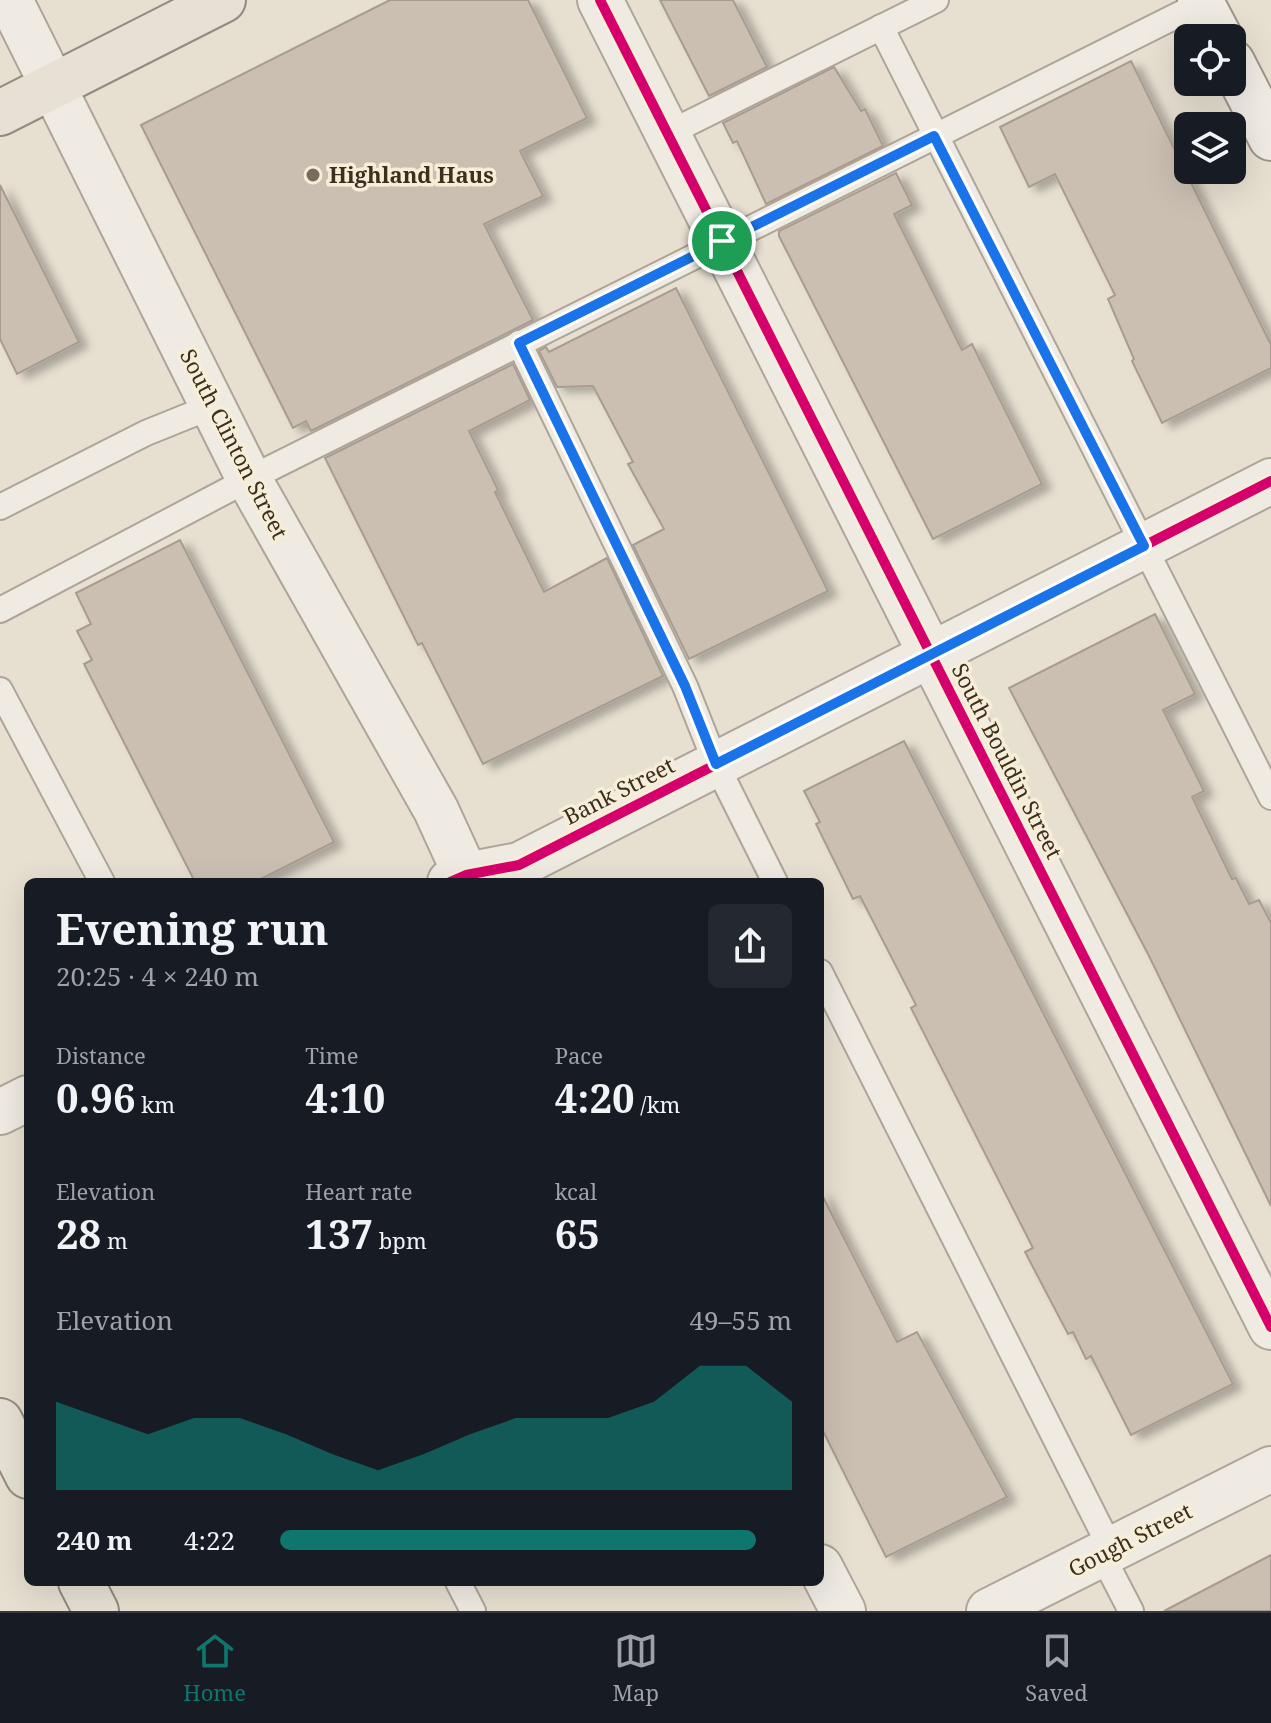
<!DOCTYPE html>
<meta charset="utf-8">
<style>
:root{--surface:#171b24;--page:#242831;--text:#f1f3f6;--muted:#9ea1a6;--line:#363941;--accent:#0f766e}
body{margin:0;font-family:"Noto Serif",serif;background:var(--page);color:var(--text);height:100vh;display:flex;flex-direction:column;font-size:30px;white-space:nowrap}
*{box-sizing:border-box;margin:0}
p{font-size:26px;color:var(--muted)}
.icon{flex:none;width:44px;height:44px;fill:none;stroke:currentColor;stroke-width:2;stroke-linecap:round;stroke-linejoin:round}
.map{position:relative;flex:1;overflow:hidden}
.panel{position:absolute;left:24px;top:878px;width:800px;height:708px;display:flex;flex-direction:column;background:var(--surface);border-radius:12px;box-shadow:0 8px 32px #0002}
.panel>*{flex:none}
.fabs{position:absolute;left:1174px;top:24px;display:grid;gap:16px}
.fabs a{display:grid;place-items:center;width:72px;height:72px;border-radius:12px;background:var(--surface);box-shadow:0 8px 32px #0002;font-size:40px}
.pin{position:absolute;display:grid;place-items:center;width:68px;height:68px;color:#fff;margin:-34px;border:4px solid #fff;border-radius:50%;box-shadow:0 2px 8px #0007}
.round{display:grid;place-items:center;flex:none;width:84px;height:84px;border-radius:12px;background:var(--page)}
.summary{display:flex;align-items:center;justify-content:space-between;height:136px;padding:0 32px}
h1{font-size:44px;font-weight:700;line-height:60px}
.figures{display:grid;grid-template-columns:repeat(3,1fr);gap:12px;height:136px;padding:8px 32px}
.figures div{display:grid;align-content:center}
.figures b{font-size:40px;font-weight:700}
.figures small{font-size:22px;font-weight:400}
.figures p{font-size:22px}
.chart{height:224px;padding:16px 32px}
.chart p{display:flex;justify-content:space-between}
.chart svg{width:100%;height:144px;margin-top:8px;fill:var(--accent);opacity:.7}
ul{padding:0 32px;list-style:none;font-size:26px}
li{display:grid;grid-template-columns:128px 96px 1fr;align-items:center;height:60px}
li i{height:20px;border-radius:10px;background:var(--accent)}
.menu{display:flex;justify-content:space-around;align-items:center;height:112px;border-top:2px solid var(--line);background:var(--surface);font-size:22px;color:var(--muted)}
.menu a{display:grid;justify-items:center;gap:4px}
.menu .active{color:var(--accent)}
.map>svg:first-child{display:block}
.building{fill:#cbbfb2;stroke:#a89c90;stroke-width:2;filter:url(#shadow)}
.lines{fill:none;stroke-linecap:round;stroke-linejoin:round}
.lane-casing{stroke:#ada599;stroke-width:28}
.street-casing{stroke:#ada599;stroke-width:48}
.secondary-casing{stroke:#9c958a;stroke-width:48}
.primary-casing{stroke:#928b80;stroke-width:48}
.lane{stroke:#efebe3;stroke-width:24}
.street{stroke:#efebe3;stroke-width:44}
.secondary{stroke:#efebe3;stroke-width:44}
.primary{stroke:#e6e1d4;stroke-width:44}
.cycleway-casing{stroke:#f7eed8;stroke-width:15}
.cycleway{stroke:#d6006c;stroke-width:10}
.route-casing{stroke:#fff;stroke-width:16}
.route{stroke:#1a73e8;stroke-width:10}
.poi-dot{fill:#786c5e;stroke:#f7eed8;stroke-width:3}
.labels{text-anchor:middle;stroke-width:7;stroke-linejoin:round;paint-order:stroke}
.poi-label{font-size:22px;font-weight:bold;fill:#3d2e20;stroke:#f7eed8;text-anchor:start}
.street-label{font-size:22px;fill:#3d2e20;stroke:#f7eed8}
</style>
<div class="map">
<svg width="1271" height="1611" viewBox="0 0 1271 1611">
<defs>
<filter id="shadow"><feDropShadow dx="9" dy="5" stdDeviation="4" flood-color="#0004"/></filter>
</defs>
<rect width="100%" height="100%" fill="#e7e0d1"/>
<g class="building">
<polygon points="390,0 528,0 587,118 520,151 543,196 484,224 533,320 311,431 306,421 293,428 141,125"/>
<polygon points="660,0 733,0 767,67 709,96"/>
<polygon points="1131,61 1271,345 1271,368 1162,423 1132,361 1134,359 1108,299 1115,295 1055,174 1029,187 1000,127"/>
<polygon points="834,67 861,111 865,109 883,146 766,204 737,141 733,143 723,123"/>
<polygon points="896,173 912,205 894,214 962,350 972,344 1042,484 933,539 779,236 779,231"/>
<polygon points="0,185 79,342 17,374 0,339"/>
<polygon points="676,288 828,591 689,659 633,545 664,529 628,464 633,462 593,386 557,387 539,351 546,347 549,352"/>
<polygon points="513,364 530,400 469,431 498,490 495,492 544,592 607,558 663,676 483,764 422,643 418,645 325,458"/>
<polygon points="180,540 334,842 255,882 195,882 84,664 92,660 77,631 91,624 76,593"/>
<polygon points="1155,614 1195,694 1163,710 1204,791 1192,797 1232,879 1236,878 1249,904 1259,900 1271,923 1271,1206 1149,956 1009,688"/>
<polygon points="904,741 1233,1384 1131,1435 1091,1356 1086,1359 1073,1332 1068,1334 1025,1252 1033,1248 911,1008 916,1005 860,896 853,899 816,824 820,822 804,791"/>
<polygon points="820,1191 897,1342 917,1332 1007,1497 886,1557 820,1425"/>
<polygon points="1271,1555 1271,1611 1164,1611"/>
</g>
<g class="lines">
<defs>
<g id="lane">
<polyline points="881,27 1271,797"/>
<polyline points="667,134 936,0"/>
<polyline points="519,343 685,686 716,764 775,882"/>
<polyline points="0,507 146,433 213,406"/>
<polyline points="0,610 249,479 1202,3"/>
<polyline points="0,690 102,882"/>
<polyline points="820,972 1111,1549"/>
<polyline points="1102,1555 1131,1611"/>
<polyline points="458,1582 473,1611"/>
</g>
<g id="street">
<polyline points="10,0 249,479 436,810 469,882"/>
<polyline points="600,0 1271,1327"/>
<polyline points="450,882 466,875 519,865 1271,481"/>
<polyline points="0,1112 28,1098"/>
<polyline points="820,1567 843,1611"/>
<polyline points="989,1611 1271,1469"/>
</g>
<g id="secondary">
<polyline points="1200,0 1220,38"/>
<polyline points="1232,62 1271,138"/>
</g>
<g id="primary">
<polyline points="0,113 223,0"/>
<polyline points="0,1421 28,1476"/>
<polyline points="81,1582 96,1611"/>
</g>
</defs>
<use href="#lane" class="lane-casing"/>
<use href="#street" class="street-casing"/>
<use href="#secondary" class="secondary-casing"/>
<use href="#primary" class="primary-casing"/>
<use href="#lane" class="lane"/>
<use href="#street" class="street"/>
<use href="#secondary" class="secondary"/>
<use href="#primary" class="primary"/>
<defs>
<g id="cycleway">
<polyline points="600,0 1271,1327"/>
<polyline points="450,882 466,875 519,865 1271,481"/>
</g>
</defs>
<use href="#cycleway" class="cycleway-casing"/>
<use href="#cycleway" class="cycleway"/>
</g>
<g class="lines">
<defs>
<polygon id="route" points="934,136 1144,546 716,764 685,686 519,343"/>
</defs>
<use href="#route" class="route-casing"/>
<use href="#route" class="route"/>
</g>
<circle class="poi-dot" cx="313" cy="175" r="8"/>
<g class="labels">
<g class="poi-label">
<text x="329" y="183">Highland Haus</text>
</g>
<g class="street-label">
<text transform="translate(234 444) rotate(63)" y="8">South Clinton Street</text>
<text transform="translate(1007 761) rotate(63)" y="8">South Bouldin Street</text>
<text transform="translate(619 791) rotate(-27)" y="8">Bank Street</text>
<text transform="translate(1130 1540) rotate(-27)" y="8">Gough Street</text>
</g>
</g>
</svg>
<div class="fabs">
<a><svg class="icon" aria-label="locate" viewBox="0 0 24 24"><circle cx="12" cy="12" r="6"/><path d="M12 2v4M12 18v4M2 12h4M18 12h4"/></svg></a>
<a><svg class="icon" aria-label="layers" viewBox="0 0 24 24"><path d="M12 4l9 5-9 5-9-5zM3 14l9 5 9-5"/></svg></a>
</div>
<div class="pin" style="left:722px;top:241px;background:#1e9e55"><svg class="icon" aria-label="arrive" viewBox="0 0 24 24"><path d="M6 21V4h12l-3 4 3 4H6"/></svg></div>
<section class="panel">
<div class="summary"><div><h1>Evening run</h1><p>20:25 · 4 × 240 m</p></div><a class="round"><svg class="icon" aria-label="share" viewBox="0 0 24 24"><path d="M12 15V3M7 8l5-5 5 5M5 13v7h14v-7"/></svg></a></div>
<div class="figures">
<div><p>Distance</p><b>0.96<small> km</small></b></div>
<div><p>Time</p><b>4:10</b></div>
<div><p>Pace</p><b>4:20<small> /km</small></b></div>
</div>
<div class="figures">
<div><p>Elevation</p><b>28<small> m</small></b></div>
<div><p>Heart rate</p><b>137<small> bpm</small></b></div>
<div><p>kcal</p><b>65</b></div>
</div>
<div class="chart"><p><span>Elevation</span>49–55 m</p>
<svg viewBox="0 0 160 44" preserveAspectRatio="none"><path d="M0 44V17L10 22L20 27L30 22L40 22L50 27L60 33L70 38L80 33L90 27L100 22L110 22L120 22L130 17L140 6L150 6L160 17V44z"/></svg>
</div>
<ul>
<li><b>240 m</b>4:22<i style="width:93%"></i></li>
</ul>
</section>
</div>
<nav class="menu">
<a class="active"><svg class="icon" aria-label="home" viewBox="0 0 24 24"><path d="M3 11l9-7 9 7M6 9v11h12V9"/></svg>Home</a>
<a><svg class="icon" aria-label="map" viewBox="0 0 24 24"><path d="M3 6l6-2 6 2 6-2v14l-6 2-6-2-6 2zM9 4v14M15 6v14"/></svg>Map</a>
<a><svg class="icon" aria-label="saved" viewBox="0 0 24 24"><path d="M7 4h10v16l-5-4-5 4z"/></svg>Saved</a>
</nav>
